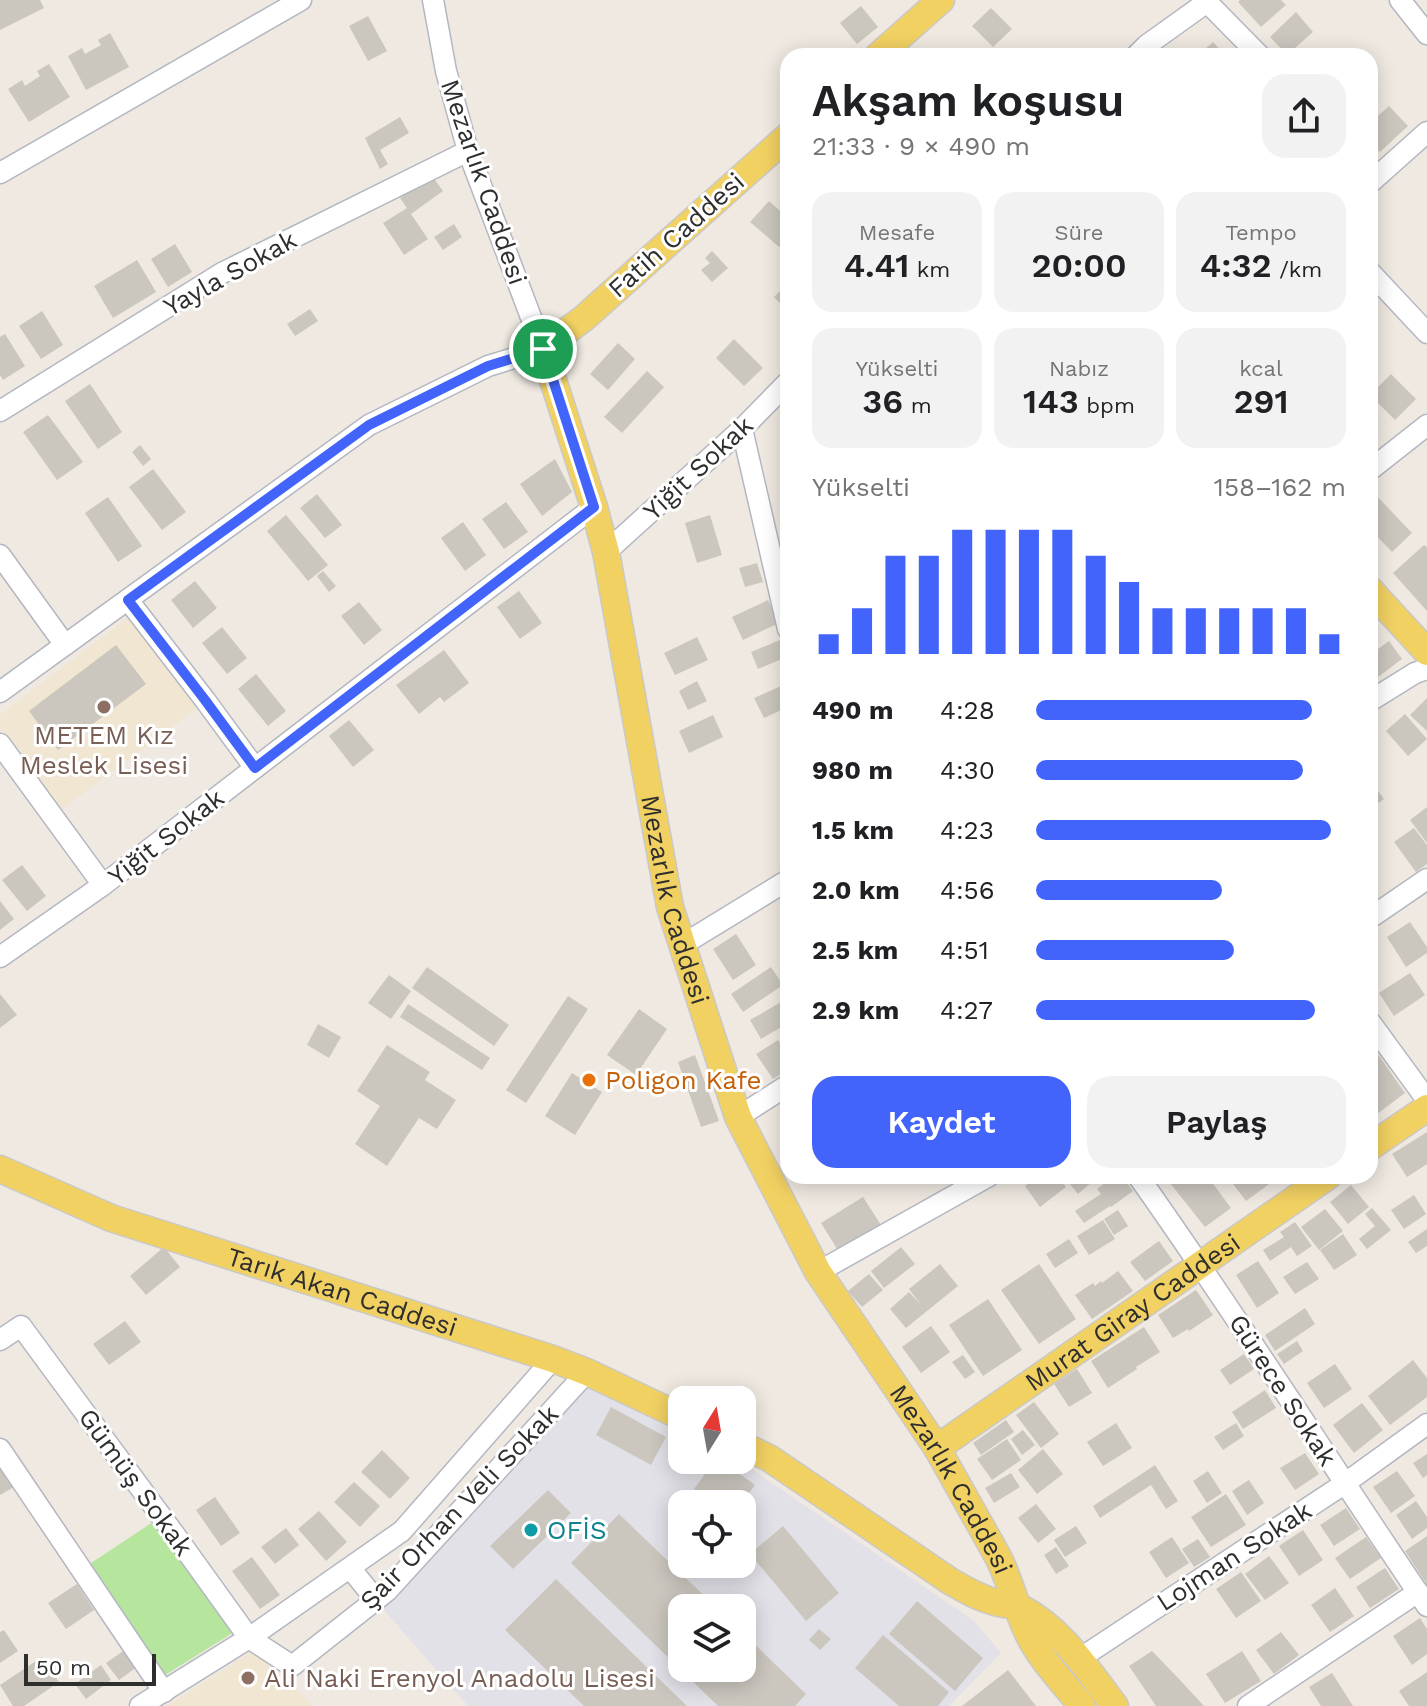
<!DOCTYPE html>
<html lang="tr">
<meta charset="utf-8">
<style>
:root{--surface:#fff;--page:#f2f2f2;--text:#202124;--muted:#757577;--accent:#4264fb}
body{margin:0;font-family:"Work Sans",sans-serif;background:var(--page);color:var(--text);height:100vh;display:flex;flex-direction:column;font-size:30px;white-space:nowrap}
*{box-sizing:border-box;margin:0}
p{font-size:26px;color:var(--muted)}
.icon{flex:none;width:44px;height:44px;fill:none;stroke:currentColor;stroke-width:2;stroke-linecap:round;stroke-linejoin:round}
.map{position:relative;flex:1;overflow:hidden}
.panel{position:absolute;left:780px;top:48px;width:598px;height:1136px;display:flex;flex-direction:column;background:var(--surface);border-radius:24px;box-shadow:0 4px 20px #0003}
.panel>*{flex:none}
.needle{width:52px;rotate:11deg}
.fabs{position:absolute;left:668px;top:1386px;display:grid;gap:16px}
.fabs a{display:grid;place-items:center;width:88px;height:88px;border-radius:16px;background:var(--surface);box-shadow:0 4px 20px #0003;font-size:40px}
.scale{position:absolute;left:24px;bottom:20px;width:132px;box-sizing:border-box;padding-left:8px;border:4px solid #2e2e2e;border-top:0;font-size:22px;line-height:28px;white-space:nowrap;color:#2e2e2e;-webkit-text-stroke:6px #fff;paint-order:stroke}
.pin{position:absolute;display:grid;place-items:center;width:68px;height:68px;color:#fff;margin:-34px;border:4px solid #fff;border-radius:50%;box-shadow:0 2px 8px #0007}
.round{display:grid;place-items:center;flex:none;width:84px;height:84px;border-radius:24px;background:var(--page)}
.overview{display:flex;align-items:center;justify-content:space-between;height:136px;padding:0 32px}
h1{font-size:44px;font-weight:600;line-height:60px}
.stats{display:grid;grid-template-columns:repeat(3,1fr);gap:12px;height:136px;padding:8px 32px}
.stats div{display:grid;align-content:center;border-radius:20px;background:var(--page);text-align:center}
.stats b{font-size:34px;font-weight:600}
.stats small{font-size:22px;font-weight:400}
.stats p{font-size:22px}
.chart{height:224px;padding:16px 32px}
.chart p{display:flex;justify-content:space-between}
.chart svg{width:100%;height:144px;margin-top:8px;stroke:var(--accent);stroke-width:6}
.button{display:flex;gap:16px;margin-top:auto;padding:16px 32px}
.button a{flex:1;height:92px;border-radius:24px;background:var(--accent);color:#fff;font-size:32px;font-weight:600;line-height:92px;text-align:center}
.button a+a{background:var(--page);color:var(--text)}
ul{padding:0 32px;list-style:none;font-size:26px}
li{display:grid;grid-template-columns:128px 96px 1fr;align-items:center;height:60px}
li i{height:20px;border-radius:10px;background:var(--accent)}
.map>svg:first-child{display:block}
.industrial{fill:#e3e1e8;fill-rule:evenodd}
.education{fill:#f0e6d1}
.green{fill:#b6e59e}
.building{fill:#cbc7bf}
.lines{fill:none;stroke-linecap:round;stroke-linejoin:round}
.minor-casing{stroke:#b4b7c1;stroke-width:23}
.major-casing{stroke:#c9c9c9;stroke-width:29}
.minor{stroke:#fff;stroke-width:20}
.major{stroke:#f2d163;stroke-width:26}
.route-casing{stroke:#fff;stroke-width:16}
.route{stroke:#4264fb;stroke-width:10}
.education-dot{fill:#8d6e63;stroke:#fff;stroke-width:3}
.food-dot{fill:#e8710a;stroke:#fff;stroke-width:3}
.culture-dot{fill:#0f9aa8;stroke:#fff;stroke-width:3}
.labels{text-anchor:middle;stroke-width:6;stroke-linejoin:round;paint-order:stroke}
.street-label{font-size:26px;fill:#2e2e2e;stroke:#fff}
.education-label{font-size:26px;fill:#785e54;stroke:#fff}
.food-label{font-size:26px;fill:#c56008;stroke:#fff;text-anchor:start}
.culture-label{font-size:26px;fill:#0d838f;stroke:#fff;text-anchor:start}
</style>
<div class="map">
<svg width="1427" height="1706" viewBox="0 0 1427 1706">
<rect width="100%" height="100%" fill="#efe9e1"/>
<path class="industrial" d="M588,1387l94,47v26h52l13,6 226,154 28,33 -52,53h-481l-85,-97 112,-119zM682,1504h60v60h-60zM682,1608h60v60h-60z"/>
<g class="education">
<polygon points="140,609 209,699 62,809 0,728 0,715"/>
<polygon points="256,1649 313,1706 167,1706"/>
</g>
<polygon class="green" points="156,1520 234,1632 162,1677 85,1567"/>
<g class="building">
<polygon points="0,0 40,0 44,8 0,30"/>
<polygon points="1240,0 1281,0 1286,5 1261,27 1238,2"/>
<polygon points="861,6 878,27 857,44 840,23"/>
<polygon points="991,8 1012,29 993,47 972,26"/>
<polygon points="1296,12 1313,32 1287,55 1270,37"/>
<polygon points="368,16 387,51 368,61 349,26"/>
<polygon points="110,33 129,67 86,90 68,56 82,48 85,54 101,45 98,40"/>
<polygon points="1213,42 1226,56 1197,56"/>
<polygon points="49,64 70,97 29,122 8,89 22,80 25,86 40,76 37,71"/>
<polygon points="1389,106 1408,126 1380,152 1370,142 1370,123"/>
<polygon points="400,117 409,133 380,150 388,164 380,169 365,138"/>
<polygon points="432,176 443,191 411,214 428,239 404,255 383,223 407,208 400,198"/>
<polygon points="769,201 788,218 788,237 779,247 750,222"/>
<polygon points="454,224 462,237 443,250 434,237"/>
<polygon points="175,244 192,272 168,287 151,259"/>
<polygon points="712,251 728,268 712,282 701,270 710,263 705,258"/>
<polygon points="137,260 156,292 113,318 94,286"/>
<polygon points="788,283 788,312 774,297"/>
<polygon points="310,309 318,321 295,336 287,324"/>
<polygon points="42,311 63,345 41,359 19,326"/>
<polygon points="5,334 25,366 3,380 0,375 0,337"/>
<polygon points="734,339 763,368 744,386 716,358"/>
<polygon points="618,343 635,359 608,390 590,374"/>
<polygon points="647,371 664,387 622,433 604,417"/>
<polygon points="1391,374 1416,399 1395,420 1370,395"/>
<polygon points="90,384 122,432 98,449 65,401"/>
<polygon points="48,415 83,462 57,480 23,432"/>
<polygon points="140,445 151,459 143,466 132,452"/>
<polygon points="555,459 572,492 542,516 520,484"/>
<polygon points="153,469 186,512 162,530 129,487"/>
<polygon points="1372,491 1412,533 1392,552 1370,529 1370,493"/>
<polygon points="317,494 342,525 325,538 300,508"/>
<polygon points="108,497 142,546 118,562 85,513"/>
<polygon points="506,502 528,532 504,549 482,519"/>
<polygon points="286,515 328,565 308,581 267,531"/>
<polygon points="710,515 722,555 697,563 685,523"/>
<polygon points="463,522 486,555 465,571 441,538"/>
<polygon points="1424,545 1427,547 1427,611 1393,573"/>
<polygon points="757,563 763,582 745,587 739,568"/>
<polygon points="323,571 336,586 329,592 317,576"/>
<polygon points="195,581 217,608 193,628 171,600"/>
<polygon points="519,591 542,623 520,639 497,607"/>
<polygon points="768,600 779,623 743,640 732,617"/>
<polygon points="359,602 382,630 364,645 341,616"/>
<polygon points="222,627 247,658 227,674 202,643"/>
<polygon points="697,637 708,660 675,675 664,653"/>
<polygon points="780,640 787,657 758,669 751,652"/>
<polygon points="1389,641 1402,659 1378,677 1370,665 1370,655"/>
<polygon points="116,645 146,684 58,750 29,711"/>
<polygon points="444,650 469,683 444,702 440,697 419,714 396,685"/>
<polygon points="256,674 286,711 268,726 238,689"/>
<polygon points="697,681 707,701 688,710 679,691"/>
<polygon points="788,683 788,707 764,718 754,698"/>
<polygon points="1427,698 1427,731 1410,715"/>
<polygon points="1405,714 1427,739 1408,756 1386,731"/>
<polygon points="713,715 723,737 689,753 679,731"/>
<polygon points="349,720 374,750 353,767 329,736"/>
<polygon points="1373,784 1384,799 1370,809 1370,786"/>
<polygon points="1427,807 1427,843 1410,820"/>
<polygon points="1414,828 1427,845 1427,864 1416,872 1394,842"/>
<polygon points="22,865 46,896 27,911 2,880"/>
<polygon points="0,901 14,919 0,930"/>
<polygon points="1410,922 1427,947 1427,953 1406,967 1387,937"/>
<polygon points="736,934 756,965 733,980 713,949"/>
<polygon points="427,967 509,1025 494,1046 412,988"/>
<polygon points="771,967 783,985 743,1012 731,994"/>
<polygon points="1410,973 1425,995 1394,1016 1379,993"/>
<polygon points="389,975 411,991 391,1019 368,1003"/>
<polygon points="0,994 17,1015 0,1028"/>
<polygon points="568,996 588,1009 526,1103 506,1090"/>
<polygon points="788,998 788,1023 761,1039 750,1020"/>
<polygon points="408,1004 490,1058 482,1070 400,1017"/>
<polygon points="639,1009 667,1029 636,1075 607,1055"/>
<polygon points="318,1024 341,1037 329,1058 307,1045"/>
<polygon points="778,1040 788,1055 788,1070 773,1079 756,1054"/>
<polygon points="1370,1043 1405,1093 1377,1114 1370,1104"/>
<polygon points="387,1045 430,1072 425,1080 456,1100 437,1129 419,1118 387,1166 355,1144 380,1106 357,1091"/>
<polygon points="695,1055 719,1121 701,1127 678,1062"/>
<polygon points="572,1073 602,1092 575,1135 545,1116"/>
<polygon points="1427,1132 1427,1164 1407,1177 1392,1154"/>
<polygon points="1038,1176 1058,1176 1066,1187 1040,1207 1025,1186"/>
<polygon points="1077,1176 1099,1176 1078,1194 1069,1183"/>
<polygon points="1114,1176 1122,1176 1133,1191 1111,1207 1110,1206 1084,1223 1075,1211 1101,1194 1097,1189"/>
<polygon points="1168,1176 1201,1176 1207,1184 1211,1181 1231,1208 1205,1227 1166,1178"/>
<polygon points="1227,1176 1280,1176 1246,1201"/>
<polygon points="1351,1185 1369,1207 1348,1224 1330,1202"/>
<polygon points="1414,1195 1426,1214 1404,1229 1391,1210"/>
<polygon points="863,1197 881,1225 839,1252 821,1223"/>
<polygon points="1372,1208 1391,1230 1367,1249 1359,1239 1375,1226 1365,1214"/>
<polygon points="1325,1209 1343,1231 1319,1250 1301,1227"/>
<polygon points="1118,1210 1128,1226 1114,1235 1104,1219"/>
<polygon points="1103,1220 1115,1239 1089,1255 1077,1236"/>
<polygon points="1295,1222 1312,1246 1297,1256 1291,1247 1270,1261 1263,1250 1284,1237 1280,1232"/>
<polygon points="1427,1229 1427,1246 1416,1253 1408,1242"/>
<polygon points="1343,1234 1357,1255 1334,1270 1320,1250"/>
<polygon points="1069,1239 1078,1253 1055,1268 1046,1254"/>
<polygon points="1159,1241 1173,1261 1145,1281 1130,1262"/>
<polygon points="164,1247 180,1267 146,1295 130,1276"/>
<polygon points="901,1247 915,1264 884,1288 871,1271"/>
<polygon points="1258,1261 1279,1293 1257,1308 1236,1275"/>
<polygon points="1307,1262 1319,1279 1295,1294 1283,1277"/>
<polygon points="940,1264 958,1286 906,1328 890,1309 909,1292 921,1305 909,1289"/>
<polygon points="1039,1264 1076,1319 1039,1344 1001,1290"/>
<polygon points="1118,1271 1133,1291 1092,1319 1075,1295 1093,1283 1095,1286 1101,1281 1102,1283"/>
<polygon points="869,1274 883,1290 862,1307 848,1291"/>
<polygon points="1196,1290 1213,1315 1189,1331 1188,1329 1173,1338 1158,1315"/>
<polygon points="988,1299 1022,1350 983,1376 949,1325"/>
<polygon points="1305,1308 1315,1324 1275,1351 1265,1335"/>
<polygon points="125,1321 141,1342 109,1365 93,1344"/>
<polygon points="931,1326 950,1352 921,1373 902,1347"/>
<polygon points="1144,1327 1160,1352 1136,1367 1137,1369 1108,1388 1091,1361"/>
<polygon points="1297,1341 1303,1351 1284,1364 1277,1354"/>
<polygon points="1244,1354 1254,1369 1230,1385 1220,1370"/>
<polygon points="963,1355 975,1372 965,1379 952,1362"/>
<polygon points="1413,1360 1427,1378 1427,1397 1390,1425 1368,1396"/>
<polygon points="1335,1364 1352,1389 1324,1408 1307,1383"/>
<polygon points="1077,1369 1092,1393 1069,1407 1054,1384"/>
<polygon points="1265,1390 1276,1408 1243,1429 1232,1412"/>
<polygon points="1034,1402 1059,1434 1041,1448 1016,1415"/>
<polygon points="1362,1403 1383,1430 1354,1453 1333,1425"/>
<polygon points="611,1407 666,1437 651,1465 596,1435"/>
<polygon points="1006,1420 1014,1432 981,1455 973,1443"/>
<polygon points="1116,1423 1132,1448 1103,1466 1087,1442"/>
<polygon points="1236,1423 1244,1436 1223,1450 1214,1437"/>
<polygon points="1023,1430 1035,1445 1022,1455 1011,1439"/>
<polygon points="1007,1439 1021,1460 992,1480 977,1459"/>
<polygon points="1043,1449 1063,1474 1037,1494 1018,1470"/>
<polygon points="382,1450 410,1478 390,1499 361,1472"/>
<polygon points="1305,1453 1319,1474 1295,1490 1280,1468"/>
<polygon points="1427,1454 1427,1475 1423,1478 1413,1463"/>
<polygon points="715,1460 721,1460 755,1485 741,1504 713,1504 694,1489"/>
<polygon points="1155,1465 1178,1501 1166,1509 1151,1485 1100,1518 1093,1506"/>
<polygon points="0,1466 14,1487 0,1495"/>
<polygon points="1208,1471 1222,1493 1207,1503 1193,1481"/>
<polygon points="1397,1471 1415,1496 1391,1513 1373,1487"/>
<polygon points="1011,1473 1020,1487 994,1503 985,1488"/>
<polygon points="1249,1480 1264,1503 1247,1515 1232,1491"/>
<polygon points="354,1482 380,1506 360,1527 334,1502"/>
<polygon points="548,1490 571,1513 513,1569 490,1546"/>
<polygon points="1226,1494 1246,1525 1211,1547 1191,1517"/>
<polygon points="215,1497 240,1533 221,1546 196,1510"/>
<polygon points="1416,1501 1427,1517 1427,1528 1412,1539 1396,1515"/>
<polygon points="1036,1504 1056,1529 1038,1543 1018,1518"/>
<polygon points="1346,1508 1360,1529 1334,1546 1320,1525"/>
<polygon points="319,1511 347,1542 326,1561 298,1529"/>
<polygon points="619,1514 717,1608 682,1608 682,1668 742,1668 742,1632 806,1694 795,1706 718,1706 571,1563"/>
<polygon points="783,1526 839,1593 806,1621 750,1554"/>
<polygon points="1076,1526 1087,1543 1065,1557 1054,1540"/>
<polygon points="286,1528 299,1545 275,1564 261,1547"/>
<polygon points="1303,1530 1323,1560 1299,1576 1279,1546"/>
<polygon points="1427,1536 1427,1585 1405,1551"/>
<polygon points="1172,1537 1189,1563 1166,1578 1149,1552"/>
<polygon points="1366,1537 1381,1558 1350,1579 1335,1558"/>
<polygon points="1198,1539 1210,1557 1194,1567 1182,1549"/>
<polygon points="1056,1547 1069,1566 1056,1574 1044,1555"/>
<polygon points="1269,1556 1289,1583 1265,1600 1245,1574"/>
<polygon points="252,1557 280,1595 260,1609 232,1571"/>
<polygon points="1385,1568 1399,1589 1370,1608 1356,1587"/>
<polygon points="1241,1572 1261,1601 1236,1618 1216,1589"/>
<polygon points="556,1579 687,1706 584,1706 505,1630"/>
<polygon points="77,1584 94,1610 66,1629 48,1603"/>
<polygon points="1335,1588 1354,1616 1330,1632 1311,1605"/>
<polygon points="917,1601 983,1658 955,1691 889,1634"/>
<polygon points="1420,1618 1427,1629 1427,1654 1412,1665 1393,1636"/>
<polygon points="819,1629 831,1639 820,1650 809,1640"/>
<polygon points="4,1630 18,1651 0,1663 0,1632"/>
<polygon points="1281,1632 1299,1655 1274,1674 1256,1650"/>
<polygon points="883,1635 949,1692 938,1706 899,1706 855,1668"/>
<polygon points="129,1647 141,1664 119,1680 106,1663"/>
<polygon points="1152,1651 1180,1680 1204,1706 1156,1706 1129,1666"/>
<polygon points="1242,1651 1261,1681 1225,1703 1206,1674"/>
<polygon points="42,1657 59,1682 24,1706 13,1706 0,1685"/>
<polygon points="101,1665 111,1680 86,1699 75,1684"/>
<polygon points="1008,1670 1036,1706 962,1706"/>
<polygon points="1427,1672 1427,1706 1409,1706 1399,1691"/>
<polygon points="1332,1673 1353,1706 1321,1706 1309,1687"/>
</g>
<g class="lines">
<defs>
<g id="minor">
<polyline points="1205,0 1260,56"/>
<polyline points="1400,0 1427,34"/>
<polyline points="1136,56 1147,45 1207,2"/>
<polyline points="0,173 301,0"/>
<polyline points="1370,183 1427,132"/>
<polyline points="1370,272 1427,333"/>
<polyline points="0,411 222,273 468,151"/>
<polyline points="742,429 788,629"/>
<polyline points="1370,470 1427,425"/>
<polyline points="606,552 742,429 788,382"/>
<polyline points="0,555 65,645"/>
<polyline points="128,600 205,700 255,768"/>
<polyline points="0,692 369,425 488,366 543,349 468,151 446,71 433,0"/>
<polyline points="1370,701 1415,673 1427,669"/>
<polyline points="0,744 103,885"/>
<polyline points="1370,918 1427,879"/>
<polyline points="682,945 788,880"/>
<polyline points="0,957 103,885 594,507"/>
<polyline points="1370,1022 1427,1100"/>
<polyline points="738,1117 788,1085"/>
<path d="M1138,1176c100,141 192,287 289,430"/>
<polyline points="818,1272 989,1176"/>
<polyline points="0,1340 21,1326 175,1535 249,1638 292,1666 387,1591 587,1372"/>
<polyline points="0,1449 164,1692"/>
<polyline points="351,1569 376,1600"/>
<polyline points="1079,1659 1344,1484 1427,1424"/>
<polyline points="140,1706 249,1638 402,1531 553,1359"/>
<polyline points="1248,1706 1418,1592"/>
</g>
<g id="major">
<polyline points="878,56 941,0"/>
<path id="s1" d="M788,136l-204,182 -41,31 51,158 12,45 64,355 68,210 80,155 119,176 60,107c13,24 18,51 30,76 12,27 36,51 55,75"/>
<polyline points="1370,590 1427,652"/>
<polyline points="1370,1147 1427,1108"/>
<path id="s2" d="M0,1169l111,49 442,141 34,13 95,45"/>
<path d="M742,1445l27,13 181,123c14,8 29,17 45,21 8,3 17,2 24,5 43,22 68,62 96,99"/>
<path id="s3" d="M937,1448l391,-272"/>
</g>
</defs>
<use href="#minor" class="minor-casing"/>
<use href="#major" class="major-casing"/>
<use href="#minor" class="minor"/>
<use href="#major" class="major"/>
</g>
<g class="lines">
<defs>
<polygon id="route" points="543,349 594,507 255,768 205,700 128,600 369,425 488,366"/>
</defs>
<use href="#route" class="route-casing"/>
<use href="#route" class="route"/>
</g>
<g class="education-dot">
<circle cx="104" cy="707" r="8"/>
<circle cx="248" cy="1678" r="8"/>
</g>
<circle class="food-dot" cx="589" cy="1080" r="8"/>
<circle class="culture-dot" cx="531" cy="1530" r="8"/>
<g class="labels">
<g class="street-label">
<text transform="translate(484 182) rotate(71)" y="9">Mezarlık Caddesi</text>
<text transform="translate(676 235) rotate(-42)" y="9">Fatih Caddesi</text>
<text transform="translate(230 273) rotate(-29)" y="9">Yayla Sokak</text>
<text transform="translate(698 468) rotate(-43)" y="9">Yiğit Sokak</text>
<text transform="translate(166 837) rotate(-38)" y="9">Yiğit Sokak</text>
<text dy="9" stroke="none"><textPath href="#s1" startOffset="892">Mezarlık Caddesi</textPath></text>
<text dy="9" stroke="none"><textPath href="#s2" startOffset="364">Tarık Akan Caddesi</textPath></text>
<text dy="9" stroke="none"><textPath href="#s3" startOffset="238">Murat Giray Caddesi</textPath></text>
<text transform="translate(1283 1390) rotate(57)" y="9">Gürece Sokak</text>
<text dy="9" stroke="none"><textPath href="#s1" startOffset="1540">Mezarlık Caddesi</textPath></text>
<text transform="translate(136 1482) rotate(54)" y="9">Gümüş Sokak</text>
<text transform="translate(459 1507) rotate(-46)" y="9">Şair Orhan Veli Sokak</text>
<text transform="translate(1234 1556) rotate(-33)" y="9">Lojman Sokak</text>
</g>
<g class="education-label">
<text x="104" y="744">METEM Kız<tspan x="104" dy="30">Meslek Lisesi</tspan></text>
<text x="264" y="1687" text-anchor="start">Ali Naki Erenyol Anadolu Lisesi</text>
</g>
<g class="food-label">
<text x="605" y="1089">Poligon Kafe</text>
</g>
<g class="culture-label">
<text x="547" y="1539">OFİS</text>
</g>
</g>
</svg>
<div class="fabs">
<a><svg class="needle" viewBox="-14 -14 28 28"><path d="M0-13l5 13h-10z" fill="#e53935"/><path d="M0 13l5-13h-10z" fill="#757577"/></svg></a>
<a><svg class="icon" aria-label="locate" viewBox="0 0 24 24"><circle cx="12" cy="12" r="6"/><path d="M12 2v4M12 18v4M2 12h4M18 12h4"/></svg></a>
<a><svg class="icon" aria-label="layers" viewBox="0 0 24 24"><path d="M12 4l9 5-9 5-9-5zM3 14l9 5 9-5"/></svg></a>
</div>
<div class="scale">50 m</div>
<div class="pin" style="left:543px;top:349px;background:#1e9e55"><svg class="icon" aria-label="arrive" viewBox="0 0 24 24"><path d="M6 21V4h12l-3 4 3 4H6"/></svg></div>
<section class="panel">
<div class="overview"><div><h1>Akşam koşusu</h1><p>21:33 · 9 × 490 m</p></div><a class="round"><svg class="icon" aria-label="share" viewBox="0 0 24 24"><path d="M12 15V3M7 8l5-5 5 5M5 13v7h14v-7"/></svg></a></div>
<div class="stats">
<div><p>Mesafe</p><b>4.41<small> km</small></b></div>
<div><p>Süre</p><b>20:00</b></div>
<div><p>Tempo</p><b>4:32<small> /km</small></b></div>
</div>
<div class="stats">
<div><p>Yükselti</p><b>36<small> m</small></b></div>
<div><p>Nabız</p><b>143<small> bpm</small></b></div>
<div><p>kcal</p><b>291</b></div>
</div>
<div class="chart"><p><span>Yükselti</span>158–162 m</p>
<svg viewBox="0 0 160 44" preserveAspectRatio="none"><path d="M5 44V38M15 44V30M25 44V14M35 44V14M45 44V6M55 44V6M65 44V6M75 44V6M85 44V14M95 44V22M105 44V30M115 44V30M125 44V30M135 44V30M145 44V30M155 44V38"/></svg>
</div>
<ul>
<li><b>490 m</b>4:28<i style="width:89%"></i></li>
<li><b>980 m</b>4:30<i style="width:86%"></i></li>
<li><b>1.5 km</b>4:23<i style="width:95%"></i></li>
<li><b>2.0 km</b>4:56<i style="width:60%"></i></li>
<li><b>2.5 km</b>4:51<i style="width:64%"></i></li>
<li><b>2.9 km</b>4:27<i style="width:90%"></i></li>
</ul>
<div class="button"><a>Kaydet</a><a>Paylaş</a></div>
</section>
</div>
